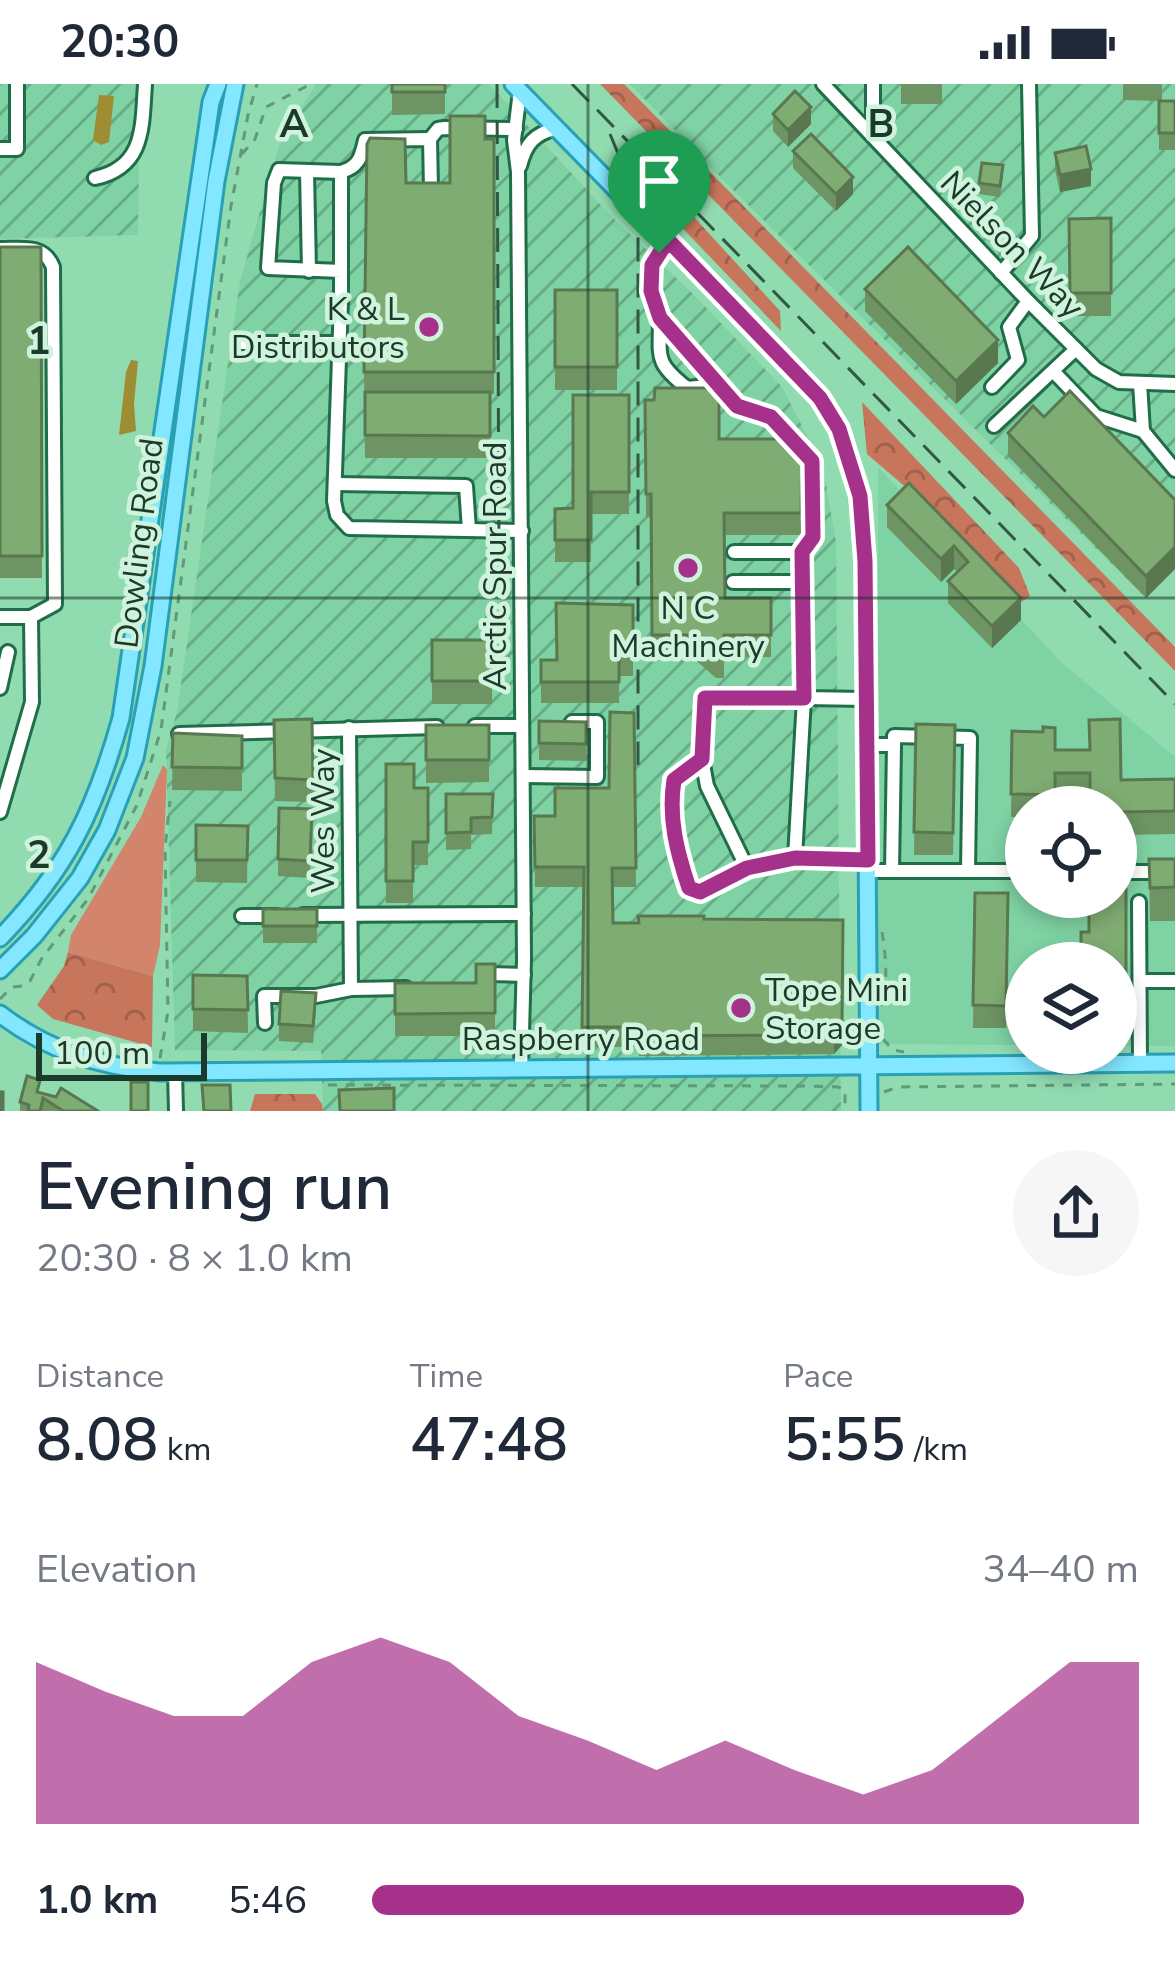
<!DOCTYPE html>
<meta charset="utf-8">
<style>
:root{--surface:#fff;--page:#f6f6f7;--text:#1f2937;--muted:#747a83;--accent:#a6318a}
body{margin:0;font-family:"Nunito Sans",sans-serif;background:var(--page);color:var(--text);height:100vh;display:flex;flex-direction:column;font-size:45px;white-space:nowrap}
*{box-sizing:border-box;margin:0}
p{font-size:39px;color:var(--muted)}
.icon{flex:none;width:66px;height:66px;fill:none;stroke:currentColor;stroke-width:2;stroke-linecap:round;stroke-linejoin:round}
.map{position:relative;height:1027px;overflow:hidden}
.side{display:flex;flex-direction:column;background:var(--surface);flex:1}
.side>*{flex:none}
.controls{position:absolute;left:1005px;top:702px;display:grid;gap:24px}
.controls a{display:grid;place-items:center;width:132px;height:132px;border-radius:50%;background:var(--surface);box-shadow:0 6px 18px #0003;font-size:60px}
.scale{position:absolute;left:36px;bottom:30px;width:171px;box-sizing:border-box;padding-left:12px;border:6px solid #1b3a29;border-top:0;font-size:33px;line-height:42px;white-space:nowrap;color:#1b3a29;-webkit-text-stroke:9px #cff3dd;paint-order:stroke}
.pin{position:absolute;display:grid;place-items:center;width:102px;height:102px;color:#fff;margin:-123px -51px;border-radius:50% 50% 50% 0;rotate:-45deg;box-shadow:0 0 12px #0007}
.pin .icon{rotate:45deg}
.round{display:grid;place-items:center;flex:none;width:126px;height:126px;border-radius:63px;background:var(--page)}
.head{display:flex;align-items:center;justify-content:space-between;height:204px;padding:0 36px}
h1{font-size:66px;font-weight:600;line-height:90px}
.stats{display:grid;grid-template-columns:repeat(3,1fr);gap:18px;height:204px;padding:12px 36px}
.stats div{display:grid;align-content:center}
.stats b{font-size:60px;font-weight:600}
.stats small{font-size:33px;font-weight:400}
.stats p{font-size:33px}
.chart{height:336px;padding:24px 36px}
.chart p{display:flex;justify-content:space-between}
.chart svg{width:100%;height:216px;margin-top:12px;fill:var(--accent);opacity:.7}
ul{padding:0 36px;list-style:none;font-size:39px}
li{display:grid;grid-template-columns:192px 144px 1fr;align-items:center;height:90px}
li i{height:30px;border-radius:15px;background:var(--accent)}
.status{display:flex;justify-content:space-between;align-items:center;height:84px;padding:0 60px;background:var(--surface);direction:ltr}
.status svg{height:33px;fill:currentColor}
.map>svg:first-child{display:block}
.built{fill:#7fd2a4;fill-rule:evenodd}
.industrial{fill:url(#industrial-furrows)}
.grass{fill:#d2856c}
.forest{fill:url(#forest-crowns)}
.water{fill:#9e8d33}
.lines{fill:none;stroke-linecap:round;stroke-linejoin:round}
.minor-casing{stroke:#206d49;stroke-width:18}
.major-casing{stroke:#29a0b4;stroke-width:21}
.path{stroke:#619979;stroke-width:3;stroke-dasharray:9 9;stroke-linecap:butt}
.minor{stroke:#fff;stroke-width:12}
.major{stroke:#83e7ff;stroke-width:15}
.rail{stroke:#315843;stroke-width:3;stroke-dasharray:24 12;stroke-linecap:butt}
.wall{fill:#6d9462}
.shaded-wall{fill:#597850}
.building{fill:#7fac72;stroke:#597850;stroke-width:3}
.route-casing{stroke:#fff;stroke-width:24}
.route{stroke:#a6318a;stroke-width:15}
.grid{fill:none;stroke:#1b3a29;stroke-width:3;stroke-opacity:0.55}
.poi-dot{fill:#a6318a;stroke:#cff3dd;stroke-width:4.5}
.labels{text-anchor:middle;stroke-width:9;stroke-linejoin:round;paint-order:stroke}
.street-label{font-size:33px;fill:#1b3a29;stroke:#cff3dd}
.poi-label{font-size:33px;fill:#1b3a29;stroke:#cff3dd;text-anchor:end}
.grid-label{font-size:39px;text-anchor:middle;font-weight:bold;fill:#1b3a29;stroke:#cff3dd;stroke-width:9;stroke-linejoin:round;paint-order:stroke}
</style>
<div class="status"><b>20:30</b><svg viewBox="0 0 49 12"><path d="M0 12V9h3v3zM5 12V6h3v6zM10 12V3h3v9zM15 12V0h3v12zM26 1h20v11H26zM47 4h2v5h-2z"/></svg></div>
<div class="map">
<svg width="1175" height="1027" viewBox="0 0 1175 1027">
<defs>
<pattern id="industrial-furrows" width="10" height="10" patternUnits="userSpaceOnUse" patternTransform="scale(3)"><rect width="10" height="10" fill="#7fd2a4"/><path d="M-1 1l2-2M0 10L10 0M9 11l2-2" fill="none" stroke="#67ab86"/></pattern>
<pattern id="forest-crowns" width="20" height="18" patternUnits="userSpaceOnUse" patternTransform="scale(3)"><rect width="20" height="18" fill="#c7755b"/><path d="M2 6a3 3 0 1 1 6 0M12 15a3 3 0 1 1 6 0" fill="none" stroke="#a1614b"/></pattern>
</defs>
<rect width="100%" height="100%" fill="#91dbb1"/>
<path class="built" d="M878,383l182,194 115,96v289h-59v-83h-90v82l-148,-1zM1026,723h90v90h-90z"/>
<g class="industrial">
<polygon points="0,0 140,0 138,151 0,155"/>
<polygon points="316,0 489,0 612,133 693,210 782,303 823,383 836,458 841,1027 323,1027 321,967 175,966 166,666 177,628 240,197 279,62"/>
<polygon points="630,0 1175,0 1175,484 1146,514 730,103"/>
</g>
<polygon class="grass" points="163,681 167,686 160,861 153,892 68,868 71,851 141,733"/>
<g class="forest">
<polygon points="600,0 624,0 1175,563 1175,587"/>
<polygon points="672,115 693,132 780,227 781,247 668,129"/>
<polygon points="862,318 1019,484 1030,512 1017,521 916,412 867,370"/>
<polygon points="68,868 153,892 152,963 53,935 37,921 64,882"/>
<polygon points="255,1010 315,1010 322,1020 323,1027 250,1027"/>
</g>
<g class="water">
<polygon points="99,11 114,12 109,58 101,61 93,56"/>
<polygon points="131,276 138,277 134,320 136,347 119,351 126,288"/>
</g>
<g class="lines">
<defs>
<g id="minor">
<polyline points="823,0 1028,217 1096,285 1119,298 1175,300"/>
<polyline points="873,0 873,51"/>
<polyline points="520,7 514,56 518,88 524,875 521,985"/>
<polyline points="430,55 438,45 444,44 516,45"/>
<polyline points="0,65 17,65 17,0"/>
<path d="M520,82c6,-23 14,-32 37,-38"/>
<polyline points="307,87 309,187"/>
<path d="M341,88c18,-5 20,-15 24,-32l65,-1 1,50"/>
<path d="M95,94c50,-11 47,-51 50,-94"/>
<path d="M0,165c22,0 44,-5 53,18l2,337 -24,13"/>
<polyline points="341,187 268,184 274,99 279,86 341,88 341,217 334,417 337,431 349,444 522,447"/>
<polyline points="1001,189 1032,152 1029,0"/>
<path d="M660,234c-12,-34 -14,-48 8,-78"/>
<polyline points="242,259 340,259"/>
<polyline points="1053,287 1096,332 1143,347 1140,299"/>
<path d="M719,301l-32,3c-33,-26 -27,-30 -27,-70l77,88 34,11 41,44 1,76 -11,15"/>
<polyline points="992,303 1018,276 1009,243 1028,217"/>
<polyline points="994,342 1076,265"/>
<polyline points="1143,347 1175,386"/>
<polyline points="335,400 466,402 469,446"/>
<polyline points="734,468 802,468 803,498"/>
<polyline points="733,498 803,498 804,614 866,615"/>
<polyline points="0,533 31,533 32,618 0,728"/>
<polyline points="0,604 8,568"/>
<polyline points="475,642 522,642"/>
<polyline points="349,644 351,905 406,904"/>
<polyline points="179,650 437,643"/>
<polyline points="867,661 894,661 892,787"/>
<polyline points="894,661 894,652 970,654 968,787"/>
<path d="M702,675l-28,21c-6,38 3,72 15,108l11,5 47,-25"/>
<polyline points="523,692 597,693 597,638 572,638"/>
<polyline points="795,774 804,614 705,615 702,675 707,702 747,784 795,774 868,776"/>
<polyline points="868,787 1026,787"/>
<polyline points="1116,788 1175,788"/>
<polyline points="1139,818 1140,980"/>
<polyline points="303,831 524,830"/>
<polyline points="242,832 277,832"/>
<polyline points="487,890 524,891"/>
<polyline points="1140,897 1175,897"/>
<polyline points="265,939 264,912 316,912 351,905"/>
<polyline points="1116,947 1121,947"/>
<polyline points="175,988 176,1027"/>
</g>
<g id="major">
<polyline points="513,0 820,314 839,345 861,412 865,477 869,1027"/>
<path d="M0,854c67,-69 95,-127 121,-220l84,-574 6,-42 7,-18"/>
<polyline points="0,886 34,852 80,794 107,746 135,674 153,582 216,97 235,0"/>
<path d="M0,930c48,37 99,52 159,58l1016,-9"/>
</g>
</defs>
<use href="#minor" class="minor-casing"/>
<use href="#major" class="major-casing"/>
<g class="path">
<polyline points="242,70 255,55 266,23 311,0"/>
<path d="M882,848c4,24 6,50 0,74"/>
<polyline points="0,915 12,903 23,902 30,897 42,874 88,815 137,721 161,646 231,122 248,31 257,0"/>
<polyline points="883,955 893,966 904,968"/>
<polyline points="160,974 168,927 165,764 170,717"/>
<polyline points="328,1001 809,1002 838,1003 845,1006 845,1027"/>
<polyline points="884,1008 898,1003 1175,1000"/>
</g>
<use href="#minor" class="minor"/>
<use href="#major" class="major"/>
<g class="rail">
<polyline points="497,0 499,473"/>
<polyline points="572,0 1175,620"/>
<polyline points="610,50 629,96 638,152 638,681"/>
</g>
</g>
<g class="wall">
<polygon points="392,0 445,0 445,30 392,31"/>
<rect x="901" y="0" width="41" height="20"/>
<polygon points="1123,0 1162,0 1162,17 1123,16"/>
<rect x="1159" y="17" width="16" height="49"/>
<polygon points="773,30 811,40 788,63 773,47"/>
<polygon points="485,55 494,55 494,310 490,310 490,374 365,374 364,288 406,99 450,99"/>
<polygon points="793,67 853,110 836,127 793,84"/>
<polygon points="1055,69 1091,102 1060,108 1055,86"/>
<polygon points="1003,93 1000,113 979,110 979,99"/>
<polygon points="1111,134 1111,232 1070,232 1069,135"/>
<polygon points="0,163 41,163 42,494 0,494"/>
<polygon points="865,205 998,279 956,320 865,227"/>
<rect x="555" y="206" width="62" height="100"/>
<polygon points="629,311 629,430 591,430 591,478 555,478 555,425 573,424"/>
<polygon points="645,316 719,355 802,359 801,451 724,451 725,514 771,514 771,573 724,573 724,594 716,594 692,573 652,573 651,433 646,433"/>
<polygon points="1044,333 1175,416 1175,485 1146,514 1008,372 1008,349"/>
<polygon points="909,399 1021,536 992,564 948,519 948,497 957,488 954,485 941,498 887,443 887,421"/>
<polygon points="633,521 633,592 619,592 619,619 541,619 541,576 556,576"/>
<rect x="432" y="556" width="60" height="64"/>
<polygon points="634,629 636,803 612,803 613,839 704,835 843,836 842,961 834,970 639,972 639,963 582,963 584,803 535,803 534,732 555,732 609,704"/>
<polygon points="312,635 313,718 275,717 274,636"/>
<polygon points="539,637 586,638 586,677 539,676"/>
<polygon points="916,640 955,641 953,771 914,771"/>
<polygon points="426,641 489,641 489,698 426,699"/>
<polygon points="1012,647 1055,666 1089,666 1121,696 1175,695 1175,750 1121,751 1121,757 1116,757 1116,723 1090,712 1055,712 1055,723 1026,723 1026,733 1011,733"/>
<polygon points="173,649 242,652 242,707 172,706"/>
<polygon points="386,680 414,704 428,704 428,781 413,781 413,819 386,819"/>
<polygon points="446,710 493,710 492,750 471,751 471,765 446,766"/>
<polygon points="279,724 312,725 310,794 278,792"/>
<polygon points="196,741 248,742 247,799 196,798"/>
<polygon points="1149,775 1175,775 1175,837 1150,837"/>
<polygon points="1126,805 1126,934 1116,934 1116,879 1089,848"/>
<polygon points="975,809 1008,809 1006,944 973,944"/>
<rect x="263" y="825" width="54" height="34"/>
<polygon points="495,880 495,952 395,952 395,899 476,899"/>
<polygon points="193,891 247,892 248,949 193,947"/>
<polygon points="316,926 313,959 279,957 279,940"/>
<polygon points="40,1009 98,1027 20,1027 20,1018"/>
</g>
<g class="shaded-wall">
<polygon points="811,23 811,40 788,63 788,46"/>
<polygon points="1091,85 1091,102 1060,108 1060,91"/>
<polygon points="853,93 853,110 836,127 836,110"/>
<polygon points="998,256 998,279 956,320 956,297"/>
<polygon points="954,462 954,485 941,498 941,475"/>
<polygon points="1175,463 1175,485 1146,514 1146,492"/>
<polygon points="1021,514 1021,536 992,564 992,542"/>
<polygon points="842,941 842,961 834,970 834,951"/>
</g>
<g class="building">
<rect x="392" y="0" width="53" height="8"/>
<polygon points="795,7 811,23 788,46 773,30"/>
<rect x="1159" y="17" width="16" height="32"/>
<polygon points="450,32 485,32 485,55 494,55 494,288 364,288 367,60 370,54 405,55 406,99 450,99"/>
<polygon points="811,50 853,93 836,110 793,67"/>
<polygon points="1086,62 1091,85 1060,91 1055,69"/>
<polygon points="982,79 1003,81 1000,102 979,99"/>
<polygon points="1111,134 1111,209 1070,209 1069,135"/>
<polygon points="0,163 41,163 42,472 0,472"/>
<polygon points="908,163 998,256 956,297 865,205"/>
<rect x="555" y="206" width="62" height="77"/>
<polygon points="655,304 719,304 719,355 799,355 802,359 801,429 724,429 725,514 771,514 771,551 724,551 724,571 716,571 692,551 652,551 651,410 646,410 645,316 654,316"/>
<polygon points="1070,307 1175,416 1175,463 1146,492 1008,349 1033,322 1044,333"/>
<polygon points="365,308 490,308 490,352 365,351"/>
<polygon points="573,311 629,311 629,408 591,408 591,456 555,456 555,425 573,424"/>
<polygon points="909,399 1021,514 992,542 948,497 968,478 954,462 941,475 887,421"/>
<polygon points="556,519 633,521 633,572 619,572 619,598 541,598 541,576 557,576"/>
<rect x="432" y="556" width="60" height="41"/>
<polygon points="610,628 634,629 636,784 612,784 613,839 639,839 638,832 704,832 704,835 843,836 842,941 834,951 639,952 639,943 582,943 584,783 535,783 534,732 555,732 555,704 609,704"/>
<polygon points="312,635 313,696 275,694 274,636"/>
<polygon points="1120,635 1121,696 1175,695 1175,727 1121,728 1121,735 1116,735 1116,723 1090,723 1090,689 1055,689 1055,711 1011,710 1012,647 1043,648 1043,643 1055,644 1055,666 1090,666 1089,636"/>
<polygon points="539,637 586,638 586,660 539,659"/>
<polygon points="916,640 955,641 953,749 914,748"/>
<rect x="426" y="641" width="63" height="35"/>
<polygon points="173,649 242,652 242,684 172,683"/>
<polygon points="386,680 414,680 414,704 428,704 428,758 413,758 413,797 386,797"/>
<polygon points="446,710 493,710 492,733 471,734 471,748 446,749"/>
<polygon points="279,724 312,725 310,777 278,775"/>
<polygon points="196,741 248,742 247,776 196,776"/>
<polygon points="1149,775 1175,775 1175,803 1150,804"/>
<polygon points="1116,805 1126,805 1126,911 1116,911 1116,879 1081,879 1081,848 1089,848 1089,813 1116,813"/>
<polygon points="975,809 1008,809 1006,922 973,921"/>
<rect x="263" y="825" width="54" height="17"/>
<polygon points="476,880 495,880 495,929 395,930 395,899 476,899"/>
<polygon points="193,891 247,892 248,926 193,925"/>
<polygon points="281,907 316,909 313,942 279,940"/>
<polygon points="27,992 40,996 37,1008 56,1013 61,1004 98,1027 63,1027 43,1014 40,1027 28,1027 29,1021 20,1018"/>
<rect x="131" y="998" width="17" height="29"/>
<polygon points="202,1001 230,1001 231,1027 204,1027"/>
<polygon points="394,1004 394,1027 340,1027 339,1006"/>
<rect x="0" y="1008" width="3" height="19"/>
</g>
<g class="lines">
<defs>
<path id="route" d="M668,156l152,158 19,31 21,67 5,65 3,299 -73,-2 -48,10 -47,24 -11,-4c-12,-36 -21,-70 -15,-108l28,-21 3,-61h99l-2,-146 11,-15 -1,-76 -41,-44 -34,-11 -77,-88 -9,-27 1,-26z"/>
</defs>
<use href="#route" class="route-casing"/>
<use href="#route" class="route"/>
</g>
<path class="grid" d="M588,0v1027M0,514h1175"/>
<g class="poi-dot">
<circle cx="429" cy="243" r="12"/>
<circle cx="688" cy="484" r="12"/>
<circle cx="741" cy="924" r="12"/>
</g>
<g class="labels">
<g class="street-label">
<text transform="translate(1013 160) rotate(46)" y="12">Nielson Way</text>
<text transform="translate(138 459) rotate(-83)" y="12">Dowling Road</text>
<text transform="translate(494 482) rotate(-90)" y="12">Arctic Spur Road</text>
<text transform="translate(322 737) rotate(-90)" y="12">Wes Way</text>
<text x="581" y="966">Raspberry Road</text>
</g>
<g class="poi-label">
<text x="405" y="236">K &amp; L<tspan x="405" dy="38">Distributors</tspan></text>
<text x="688" y="535" text-anchor="middle">N C<tspan x="688" dy="38">Machinery</tspan></text>
<text x="765" y="917" text-anchor="start">Tope Mini<tspan x="765" dy="38">Storage</tspan></text>
</g>
</g>
<g class="grid-label">
<text x="294" y="53">A</text>
<text x="881" y="53">B</text>
<text x="39" y="270">1</text>
<text x="39" y="784">2</text>
</g>
</svg>
<div class="controls">
<a><svg class="icon" aria-label="locate" viewBox="0 0 24 24"><circle cx="12" cy="12" r="6"/><path d="M12 2v4M12 18v4M2 12h4M18 12h4"/></svg></a>
<a><svg class="icon" aria-label="layers" viewBox="0 0 24 24"><path d="M12 4l9 5-9 5-9-5zM3 14l9 5 9-5"/></svg></a>
</div>
<div class="scale">100 m</div>
<div class="pin" style="left:659px;top:169px;background:#1e9e55"><svg class="icon" aria-label="arrive" viewBox="0 0 24 24"><path d="M6 21V4h12l-3 4 3 4H6"/></svg></div>
</div>
<section class="side">
<div class="head"><div><h1>Evening run</h1><p>20:30 · 8 × 1.0 km</p></div><a class="round"><svg class="icon" aria-label="share" viewBox="0 0 24 24"><path d="M12 15V3M7 8l5-5 5 5M5 13v7h14v-7"/></svg></a></div>
<div class="stats">
<div><p>Distance</p><b>8.08<small> km</small></b></div>
<div><p>Time</p><b>47:48</b></div>
<div><p>Pace</p><b>5:55<small> /km</small></b></div>
</div>
<div class="chart"><p><span>Elevation</span>34–40 m</p>
<svg viewBox="0 0 160 44" preserveAspectRatio="none"><path d="M0 44V11L10 17L20 22L30 22L40 11L50 6L60 11L70 22L80 27L90 33L100 27L110 33L120 38L130 33L140 22L150 11L160 11V44z"/></svg>
</div>
<ul>
<li><b>1.0 km</b>5:46<i style="width:85%"></i></li>
</ul>
</section>
